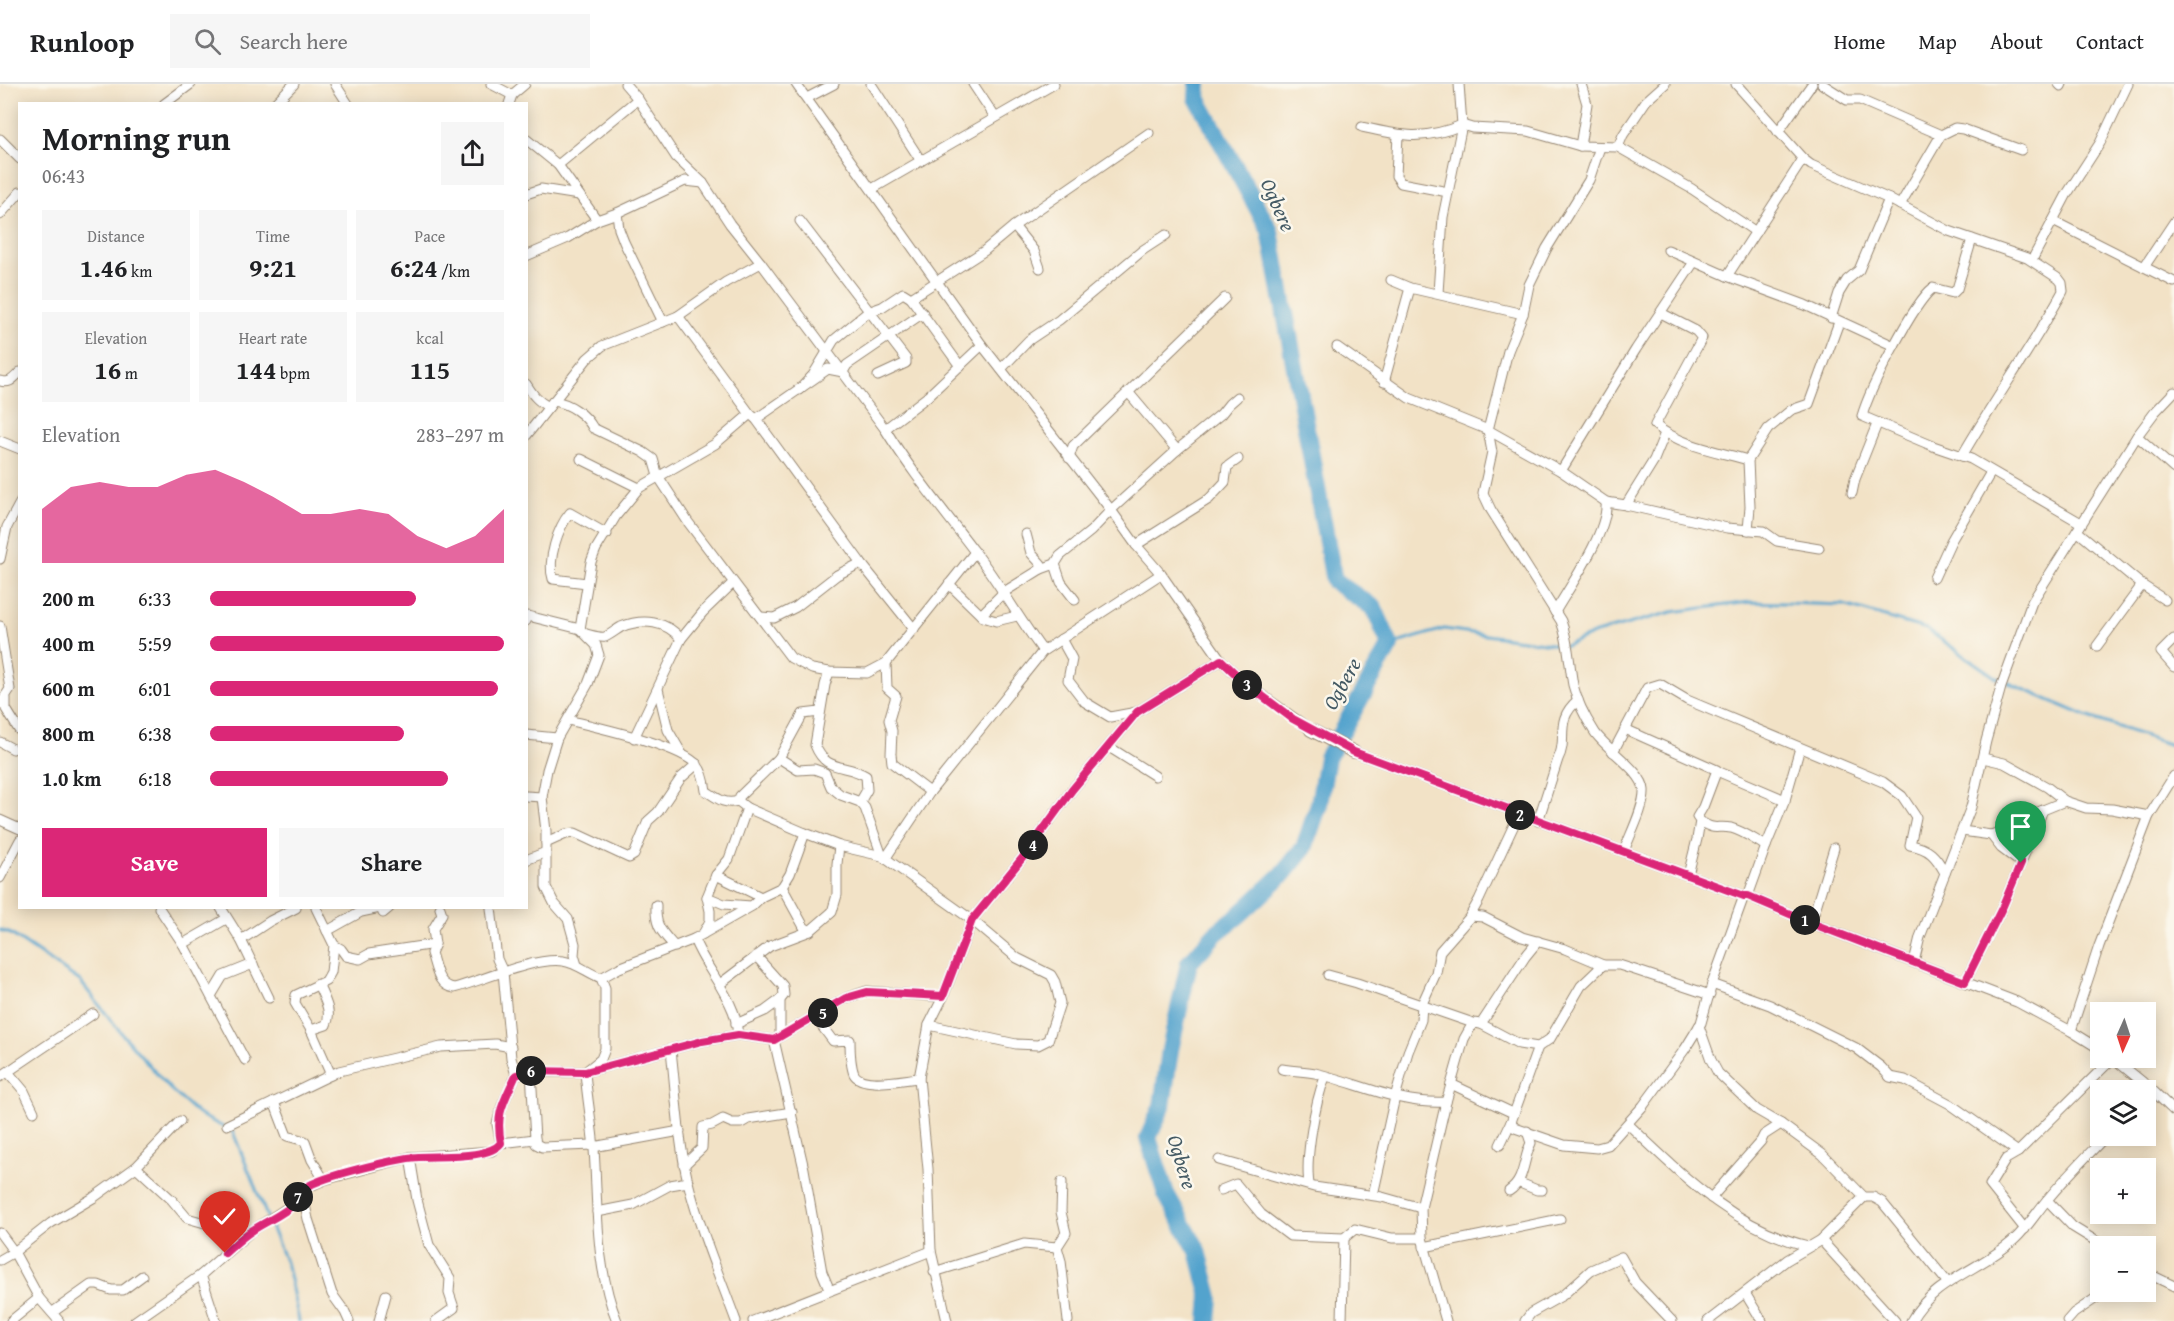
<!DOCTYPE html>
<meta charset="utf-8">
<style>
:root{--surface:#fff;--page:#f6f6f6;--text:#202124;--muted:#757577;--line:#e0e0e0;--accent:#db2777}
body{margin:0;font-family:"Gentium Book Plus",serif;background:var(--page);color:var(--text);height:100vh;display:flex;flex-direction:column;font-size:22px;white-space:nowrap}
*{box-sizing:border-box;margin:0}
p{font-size:20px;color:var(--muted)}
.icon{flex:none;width:33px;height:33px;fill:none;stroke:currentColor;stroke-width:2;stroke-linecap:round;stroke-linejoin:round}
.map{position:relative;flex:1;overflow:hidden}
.details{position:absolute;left:18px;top:18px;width:510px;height:807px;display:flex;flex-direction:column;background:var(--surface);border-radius:0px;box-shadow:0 3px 15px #0003}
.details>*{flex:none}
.needle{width:39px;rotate:183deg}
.tools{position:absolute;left:2090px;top:918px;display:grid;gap:12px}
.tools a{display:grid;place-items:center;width:66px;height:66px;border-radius:0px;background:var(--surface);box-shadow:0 3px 15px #0003;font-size:30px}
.pin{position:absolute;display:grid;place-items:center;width:51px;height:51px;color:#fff;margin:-62px -26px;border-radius:50% 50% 50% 0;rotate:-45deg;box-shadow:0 0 6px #0007}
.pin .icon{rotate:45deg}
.km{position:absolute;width:30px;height:30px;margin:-15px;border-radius:50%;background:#222;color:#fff;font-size:16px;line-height:30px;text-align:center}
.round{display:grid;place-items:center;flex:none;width:63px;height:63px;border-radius:0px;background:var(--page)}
.summary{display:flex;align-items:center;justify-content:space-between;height:102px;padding:0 24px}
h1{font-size:33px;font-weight:800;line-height:45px}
.figures{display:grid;grid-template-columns:repeat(3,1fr);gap:9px;height:102px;padding:6px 24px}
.figures div{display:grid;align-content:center;border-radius:0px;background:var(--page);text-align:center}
.figures b{font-size:26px;font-weight:800}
.figures small{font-size:16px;font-weight:400}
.figures p{font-size:16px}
.chart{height:168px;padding:12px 24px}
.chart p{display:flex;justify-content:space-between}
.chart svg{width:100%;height:108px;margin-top:6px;fill:var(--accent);opacity:.7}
.button{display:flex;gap:12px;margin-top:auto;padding:12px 24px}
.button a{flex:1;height:69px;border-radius:0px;background:var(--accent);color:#fff;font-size:24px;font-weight:800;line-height:69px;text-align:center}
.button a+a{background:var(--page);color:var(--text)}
ul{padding:0 24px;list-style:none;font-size:20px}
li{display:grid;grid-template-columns:96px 72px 1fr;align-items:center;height:45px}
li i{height:15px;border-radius:8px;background:var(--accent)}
header{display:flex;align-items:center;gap:36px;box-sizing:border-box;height:84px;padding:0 30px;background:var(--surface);border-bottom:2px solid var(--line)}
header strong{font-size:28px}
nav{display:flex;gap:33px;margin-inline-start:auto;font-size:21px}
.search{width:420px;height:54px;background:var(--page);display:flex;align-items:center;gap:15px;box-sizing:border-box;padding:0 21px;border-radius:0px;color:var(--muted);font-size:22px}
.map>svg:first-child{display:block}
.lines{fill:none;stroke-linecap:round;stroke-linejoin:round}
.stream{stroke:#52a3cd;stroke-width:3}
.river{stroke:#52a3cd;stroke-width:18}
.minor-casing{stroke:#968672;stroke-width:11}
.tertiary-casing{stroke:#968672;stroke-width:14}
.minor{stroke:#fff;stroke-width:9}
.tertiary{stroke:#fff;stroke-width:12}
.route-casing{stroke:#fff;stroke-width:12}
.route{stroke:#db2777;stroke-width:8}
.labels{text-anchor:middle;stroke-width:5;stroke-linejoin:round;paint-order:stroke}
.water-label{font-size:21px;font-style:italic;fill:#445a64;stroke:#fbf7ec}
</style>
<header>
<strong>Runloop</strong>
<div class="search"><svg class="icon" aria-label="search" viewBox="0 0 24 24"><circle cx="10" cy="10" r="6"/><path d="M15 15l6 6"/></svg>Search here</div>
<nav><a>Home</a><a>Map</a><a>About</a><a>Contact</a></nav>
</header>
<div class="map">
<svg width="2174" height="1237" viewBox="0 0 2174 1237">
<rect width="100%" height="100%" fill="#fbf7ec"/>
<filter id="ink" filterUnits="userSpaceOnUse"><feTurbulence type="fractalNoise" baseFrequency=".0167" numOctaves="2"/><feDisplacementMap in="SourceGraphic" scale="12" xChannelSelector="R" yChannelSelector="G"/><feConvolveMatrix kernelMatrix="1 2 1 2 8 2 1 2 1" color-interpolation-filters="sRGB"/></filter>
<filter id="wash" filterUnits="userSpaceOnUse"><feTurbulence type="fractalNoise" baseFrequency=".008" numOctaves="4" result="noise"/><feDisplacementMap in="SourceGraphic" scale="24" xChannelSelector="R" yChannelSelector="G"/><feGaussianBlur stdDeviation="1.35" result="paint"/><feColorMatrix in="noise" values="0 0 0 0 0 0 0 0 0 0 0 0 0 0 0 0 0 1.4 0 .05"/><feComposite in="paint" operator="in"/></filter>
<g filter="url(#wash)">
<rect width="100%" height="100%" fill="#f2e2c6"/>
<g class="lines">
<g class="stream">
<polyline points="1390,561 1444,545 1565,562 1596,549 1672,528 1750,518 1844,521 1926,545 1995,593 2086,632 2174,662"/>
<polyline points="0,846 11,850 80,897 123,951 170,1005 198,1030 233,1048 287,1182 299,1237"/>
</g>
<polyline class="river" points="1198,0 1197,14 1270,147 1334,497 1374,524 1390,561 1327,674 1319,720 1304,764 1283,790 1238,832 1216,849 1189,879 1170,966 1162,1022 1148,1054 1166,1110 1198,1167 1210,1213 1208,1237"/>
</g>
</g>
<g filter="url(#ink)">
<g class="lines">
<defs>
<g id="minor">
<polyline points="335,0 348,20"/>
<polyline points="491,0 512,11"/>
<polyline points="625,0 638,15 676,73 703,99 730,140 761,179"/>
<polyline points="796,0 982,261"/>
<polyline points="871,0 921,77"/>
<polyline points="973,0 995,33"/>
<path d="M1736,0l67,75 8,6 78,34 60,32 78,27 32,21 3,4 1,8c-31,57 -69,109 -101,165"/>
<polyline points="1822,0 1847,16 1860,16 1941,51"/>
<polyline points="2059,0 2061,2 2062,0"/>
<polyline points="807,14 834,0"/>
<polyline points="164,20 191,0"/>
<polyline points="274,20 294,0"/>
<polyline points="509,20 512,11 525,0"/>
<path d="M1362,43c40,9 61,14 100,-2l10,3 56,3 52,15 38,1 74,42 64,43"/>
<polyline points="1778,48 1812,0"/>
<polyline points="1398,51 1396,92 1401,99 1448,108"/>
<polyline points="0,55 20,75"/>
<polyline points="526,55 558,81 597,136"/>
<polyline points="1580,62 1587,20 1581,0"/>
<path d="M1600,63l-11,33 -42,68 -18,37 -6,29 -15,37 -20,79 4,22 -9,41 8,17 70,111c8,21 8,42 12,64 4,16 12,32 21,46 10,17 49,40 50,59 1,16 -14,45 -20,61"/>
<polyline points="1618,63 1623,51 1646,17 1665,0"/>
<polyline points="558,81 638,15"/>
<polyline points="872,105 1054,0"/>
<polyline points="526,110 541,105 579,111"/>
<polyline points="1900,121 1941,51 1955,44 1963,45 2021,66"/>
<polyline points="617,129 619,145 624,158 663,238"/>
<polyline points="0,131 20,108"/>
<polyline points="800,137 906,275 906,279 878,292"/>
<polyline points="2053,137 2174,198"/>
<polyline points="1014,142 1034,167 1040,184"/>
<path d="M1972,155l-15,50 -4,4 -20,-5c-20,15 -64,103 -71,128l71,30 38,13 110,64"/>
<polyline points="1668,166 1727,192 1805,221 1894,262"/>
<polyline points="526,172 568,154 597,136 617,129 685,97 703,99"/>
<polyline points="2032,176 2067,110 2100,59 2128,0"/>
<polyline points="2144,183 2174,138"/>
<polyline points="1727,192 1803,75"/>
<polyline points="1391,196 1410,204 1523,230"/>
<polyline points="1438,209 1443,133 1462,41 1459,0"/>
<polyline points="911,214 960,282"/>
<path d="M1661,229l35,18 6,7 -47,87c26,21 61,26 93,35"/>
<polyline points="678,232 750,330 756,335 861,479 914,545"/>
<polyline points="1831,234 1839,209 1847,196 1859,186 1889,115"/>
<polyline points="1337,263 1409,314 1488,346 1561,387 1606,418 1626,421 1727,444 1763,447 1777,457 1819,464"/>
<polyline points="1001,285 1029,256 1059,236 1143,166 1166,151"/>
<path d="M0,297c10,3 13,-2 20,-9"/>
<polyline points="1384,298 1410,204"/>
<path d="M526,300c7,11 11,17 23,23l4,-6c17,2 33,14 40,27l50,24 10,7 5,17 30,46 103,136 21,11 17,3 38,1 19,-10 89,-111"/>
<polyline points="799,306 813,291 834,256 868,228 882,223 903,209 911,214 984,167 1014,142 1149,49"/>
<polyline points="1128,308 1177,366"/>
<polyline points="756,335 828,285 843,288 847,281 923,229"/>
<path d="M885,345c27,44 59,82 90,123 25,32 44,67 68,99"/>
<polyline points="526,352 587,275 602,262 678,232 726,198 761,179 885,345 927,313 982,261 1111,426 1136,461 1161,490 1221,576 1245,599 1311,646"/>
<polyline points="2137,352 2174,385"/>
<polyline points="0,357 20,365"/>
<polyline points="1069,374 1073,362 1225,214"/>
<polyline points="581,375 639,404"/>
<polyline points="1561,387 1636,265 1694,178"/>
<polyline points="1852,409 1855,395 1877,340"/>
<polyline points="1626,421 1654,376 1665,349"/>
<polyline points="1748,446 1750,423 1748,376 1768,345 1791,326 1809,320 1839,238"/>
<polyline points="2077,447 2142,501 2165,516"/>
<polyline points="1026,450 1031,469 1041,480 1041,485"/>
<polyline points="1136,461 1209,415 1225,398 1227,383 1238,375"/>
<polyline points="0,475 7,443 20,419"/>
<polyline points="1055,480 1061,498 1075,516"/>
<polyline points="1934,494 1951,457 1991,388"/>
<path d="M587,499l-34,-4c-6,-19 5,-52 17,-66l37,21"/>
<polyline points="949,500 983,533 996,537 1017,532"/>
<path d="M1555,528c15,-26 54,-81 51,-110"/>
<polyline points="981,531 1004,508 1041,485 1055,480 1060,472 1091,447 1111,426 1177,366 1221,330 1229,320 1237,313"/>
<polyline points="761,533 774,534 796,523 837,491 861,479"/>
<polyline points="526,537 528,532 580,545 596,561 599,571 588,600 557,654 547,686 542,713 546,747 546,803 554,819 568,835 575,860 574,871 577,881"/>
<polyline points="0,542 10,605 0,620"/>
<polyline points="580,545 591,478 596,465 616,432 639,404 715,360 750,330"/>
<path d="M586,550c5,1 14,4 19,3 5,-2 11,-7 16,-10 22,-9 46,-6 60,12"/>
<polyline points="1061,555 1072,575 1068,596 1085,618 1110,633 1137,628"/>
<polyline points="2174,555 2161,568 2174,583"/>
<polyline points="2097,562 2142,501"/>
<polyline points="886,579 887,604 896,612 889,636 892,647 891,670 892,679 930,708"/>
<path d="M829,588l-4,13 -10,60c11,28 30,18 51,31l1,14 -7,12"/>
<polyline points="658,605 668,646 682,670"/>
<polyline points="6,614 6,625 19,646"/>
<path d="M568,636c28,7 112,25 129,45 6,7 8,17 9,26 11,7 18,14 32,10l9,7 58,25 34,13 43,10 90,64 45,38 34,17 4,7 5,21 -12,37 -10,5 -22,-1 -87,-19"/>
<polyline points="1625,645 1717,686 1703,723 1697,733 1700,737 1697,755 1688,791"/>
<polyline points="526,651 557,654"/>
<polyline points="634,654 681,555 703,528 733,499"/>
<polyline points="0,658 13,665"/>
<polyline points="1109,663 1155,692"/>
<polyline points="1354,668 1744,812 1748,812 1811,839 2017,918 2071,947 2100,965"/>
<path d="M1613,668l34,-64 13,-4 27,16 196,82 19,14 14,21 -6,28c19,3 26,11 35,28"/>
<polyline points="779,674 798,686 814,685 825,689 831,703 841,711 860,718 865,724 882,772"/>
<polyline points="1983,674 2004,679 2047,703 2065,717 2086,724 2112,725 2149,732"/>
<polyline points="1717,687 1785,716"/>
<polyline points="526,712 542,713"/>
<polyline points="738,717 740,712 779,674 803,630 820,628"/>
<polyline points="0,736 20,745"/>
<path d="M1538,737l20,-62c11,-20 -5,-38 20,-59"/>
<path d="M1700,737c17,11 15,4 31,7 12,3 24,12 35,18"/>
<polyline points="1962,747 1991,751 2011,744 2021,735 2043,726"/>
<polyline points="1991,751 2001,764 2021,779"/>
<polyline points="546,759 566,750 575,749 629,774 634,771 648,737 658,728 681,694 697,680"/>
<polyline points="885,775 930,708 1043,567 1161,490"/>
<polyline points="526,776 546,768"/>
<polyline points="716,791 761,813"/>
<polyline points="0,794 20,756"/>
<polyline points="782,803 804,843 810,847"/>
<polyline points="1748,812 1766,762 1785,716 1800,664"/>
<polyline points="707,813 724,820 751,822"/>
<path d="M656,821c-1,22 5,26 19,42"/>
<polyline points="159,824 183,860 245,976"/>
<polyline points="221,824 241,856 269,914"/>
<polyline points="316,824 334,861 331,888 326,897 296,911 295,919 311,946 331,991"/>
<polyline points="381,824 383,829 389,824"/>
<path d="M440,824l2,6 -9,15 2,15 -4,9c5,14 6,33 23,35 29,-8 81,-31 109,-27 14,2 25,12 38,17l4,10v61l-4,10 -16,13c2,26 7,52 9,77 4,58 1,118 23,172"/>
<polyline points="491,824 497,875 503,888 511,974 516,991 502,1022 497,1040 501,1059"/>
<polyline points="1470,832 1483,833 1522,853 1565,865 1603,881 1619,881 1635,886 1710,911"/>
<polyline points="1811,839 1834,764"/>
<polyline points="327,847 361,828 380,824"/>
<polyline points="703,850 710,837 710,827 707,813 716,791 729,775 747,724"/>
<path d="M694,855c10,26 29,46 39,72 3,7 4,16 5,24"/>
<polyline points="241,856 270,837 296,824"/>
<polyline points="183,860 226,835"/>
<polyline points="334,861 341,865 346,872 360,875 369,870 435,860"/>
<polyline points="756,872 783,902 784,911 780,916 780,950"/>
<polyline points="1914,878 1920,853 1971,723 1986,657 2001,603 2032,518 2137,352 2155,328 2174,308"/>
<polyline points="1328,891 1357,899 1473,939 1481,940 1519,960 1538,963 1550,955 1581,902 1603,881"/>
<polyline points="601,894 619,884 694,855 752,822 761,813 782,803 790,790 805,749"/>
<polyline points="1965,898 2003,822 2043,726 2065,717"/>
<polyline points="720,900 770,862 810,847 832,828 837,811 837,780 839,762"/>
<polyline points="1712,900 1770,921 1856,964 1881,983 1890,993 1905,996 1950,1020 2018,1068"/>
<polyline points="211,912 223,892 253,880"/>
<path d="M815,933l18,24 17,-1c0,10 0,24 4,34 8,15 51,5 65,4"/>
<polyline points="736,940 765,927 780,916"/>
<polyline points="1481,940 1525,873 1538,857"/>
<polyline points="1699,942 1711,976 1718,989 1757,1026 1781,1040 1822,1070 1864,1113 1873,1113 1882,1118 1948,1199"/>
<path d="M311,946l15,-5c7,-14 -3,-28 -8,-41"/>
<polyline points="2071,947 2099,862 2149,732 2174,692"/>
<polyline points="774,956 804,1085 822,1188 830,1207"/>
<path d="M671,966c5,44 7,89 17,132 12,48 31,93 48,139"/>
<polyline points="2113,974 2150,1004 2174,1027"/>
<path d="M1282,985c11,2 22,2 33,4 43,10 85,32 131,29"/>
<polyline points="8,988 24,1007 34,1028"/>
<polyline points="531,988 535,1055"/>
<polyline points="516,991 531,988 585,988 702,957 738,951 774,956 846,914 867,907 943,913"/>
<polyline points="0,993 93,930"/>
<polyline points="1451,1000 1513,1029"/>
<polyline points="274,1018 287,1052 305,1057 312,1076 324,1096"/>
<polyline points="1511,1038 1515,1044 1564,1061 1597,1064 1608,1061 1643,1022 1685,965 1701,939 1712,900 1744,812"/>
<path d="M1628,1040c53,50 107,105 180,122"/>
<polyline points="227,1041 339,987 441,963 495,960 511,963"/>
<polyline points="1500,1061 1511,1038 1538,963"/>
<polyline points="593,1063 680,1047"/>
<polyline points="410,1073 417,1116 429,1161 450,1194 449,1209 454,1224 436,1237"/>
<polyline points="1219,1076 1314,1103 1382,1113 1421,1124"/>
<polyline points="684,1081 702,1064 703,1043 712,1041 723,1035 732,1039 741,1039 748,1035 792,1028"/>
<polyline points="136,1083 172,1116 187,1134 226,1145 225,1169"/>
<polyline points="1062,1098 1061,1128 1066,1149 1057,1163 1061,1177 1068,1237"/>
<polyline points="1520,1099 1537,1106 1542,1106"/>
<path d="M1309,1100c-4,-27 6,-81 16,-107"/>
<polyline points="302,1106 308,1135 332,1210 345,1228 349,1237"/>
<polyline points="1221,1106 1236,1100 1261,1130 1290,1152 1344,1154 1355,1145 1392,1154 1422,1154"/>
<path d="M1509,1107c16,-10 14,-32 22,-48l-4,-12"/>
<polyline points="1373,1111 1395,1013 1408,968 1421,936 1422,920 1436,889 1440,867 1469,834 1479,816 1519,730"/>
<polyline points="1711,1114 1761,1057 1764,1051 1781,1040"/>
<polyline points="2047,1116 2073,1143 2104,1162"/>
<polyline points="597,1128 633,1121 670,1101 688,1098"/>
<polyline points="2025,1145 1990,1101 2006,1075 2018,1068 2113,974"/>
<polyline points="0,1149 14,1168 39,1214 59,1237"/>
<polyline points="1821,1156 1895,1237"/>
<polyline points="1424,1163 1560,1135"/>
<polyline points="0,1176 14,1168 51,1139 93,1114 136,1083 180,1037"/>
<polyline points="934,1188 1024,1160 1057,1163"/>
<polyline points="2145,1188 2174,1202"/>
<polyline points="201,1191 216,1237"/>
<polyline points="1745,1209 1762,1237"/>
<polyline points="53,1228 91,1201 98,1201 111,1206 123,1206 142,1192"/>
<polyline points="11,1237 39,1214"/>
<polyline points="135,1237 201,1191 250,1148 296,1118 302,1106 324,1096 410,1073 492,1067 501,1059 535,1055 536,1060 542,1063 593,1061"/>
<polyline points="379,1237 386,1211"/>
<polyline points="753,1237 931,1167"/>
<polyline points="947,1237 931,1167 928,1085 919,994 929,941 943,913 972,836 1024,772 1072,706 1137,628 1221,576"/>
<polyline points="1342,1237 1344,1154"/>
<polyline points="1446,1237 1422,1154 1421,1124 1446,1018 1464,955 1473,939"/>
<polyline points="1525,1237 1531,1229 1563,1211 1591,1186 1621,1173 1635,1198 1672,1237"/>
<polyline points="1708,1237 1787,1176 1821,1156 1864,1113"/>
<path d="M1911,1237c22,-41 72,-52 104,-82 12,-11 21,-26 32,-39 18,-22 39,-43 59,-64"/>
<polyline points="2067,1237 2074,1229 2105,1208"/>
</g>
<polyline id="tertiary" points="1311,646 1354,668"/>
</defs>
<use href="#minor" class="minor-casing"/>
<use href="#tertiary" class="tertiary-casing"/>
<use href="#minor" class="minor"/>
<use href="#tertiary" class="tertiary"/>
</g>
</g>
<g class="lines" filter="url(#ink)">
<defs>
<path id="route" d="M225,1169c9,-8 18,-17 28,-23 13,-9 32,-16 43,-28 3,-3 3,-9 6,-12 15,-13 84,-28 106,-32 23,-4 79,3 93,-15 -6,-30 3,-41 15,-68l15,-4 54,1 117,-31 36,-6 36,5 72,-42 21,-6 76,4 29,-76 52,-64 48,-66 65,-78 84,-52 24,23 48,36 61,33 390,144h4l63,27 154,59 38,-76 18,-43"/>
</defs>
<use href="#route" class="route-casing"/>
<use href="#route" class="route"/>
</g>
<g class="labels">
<g class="water-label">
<text transform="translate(1278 121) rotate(66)" y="7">Ogbere</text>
<text transform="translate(1342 600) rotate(-61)" y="7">Ogbere</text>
<text transform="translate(1182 1078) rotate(73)" y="7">Ogbere</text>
</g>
</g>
</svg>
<div class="tools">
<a><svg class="needle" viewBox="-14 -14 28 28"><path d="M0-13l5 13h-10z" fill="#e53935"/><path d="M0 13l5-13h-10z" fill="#757577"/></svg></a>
<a><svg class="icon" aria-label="layers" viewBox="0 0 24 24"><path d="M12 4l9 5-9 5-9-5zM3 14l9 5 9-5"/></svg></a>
<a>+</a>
<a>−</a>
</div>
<div class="pin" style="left:2021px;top:779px;background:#1e9e55"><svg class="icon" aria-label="arrive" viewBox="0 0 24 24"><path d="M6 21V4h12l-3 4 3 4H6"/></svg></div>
<div class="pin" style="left:225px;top:1169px;background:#d93025"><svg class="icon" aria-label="check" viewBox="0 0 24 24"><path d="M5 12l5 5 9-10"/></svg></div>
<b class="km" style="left:1805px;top:836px">1</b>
<b class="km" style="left:1520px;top:731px">2</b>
<b class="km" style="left:1247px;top:601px">3</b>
<b class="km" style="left:1033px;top:761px">4</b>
<b class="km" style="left:823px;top:929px">5</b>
<b class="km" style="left:531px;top:987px">6</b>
<b class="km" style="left:298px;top:1113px">7</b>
<section class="details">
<div class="summary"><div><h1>Morning run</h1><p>06:43</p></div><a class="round"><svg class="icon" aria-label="share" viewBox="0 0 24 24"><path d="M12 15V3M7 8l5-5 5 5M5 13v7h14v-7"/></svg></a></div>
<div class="figures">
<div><p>Distance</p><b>1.46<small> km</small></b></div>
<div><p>Time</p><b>9:21</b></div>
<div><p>Pace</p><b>6:24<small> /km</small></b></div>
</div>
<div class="figures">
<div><p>Elevation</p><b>16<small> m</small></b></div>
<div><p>Heart rate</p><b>144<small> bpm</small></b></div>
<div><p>kcal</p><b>115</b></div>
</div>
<div class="chart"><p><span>Elevation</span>283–297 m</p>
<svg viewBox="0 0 160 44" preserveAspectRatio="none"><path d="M0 44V22L10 13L20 11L30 13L40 13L50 8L60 6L70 11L80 17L90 24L100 24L110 22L120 24L130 33L140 38L150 33L160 22V44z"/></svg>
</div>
<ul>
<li><b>200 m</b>6:33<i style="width:70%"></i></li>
<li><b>400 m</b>5:59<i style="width:100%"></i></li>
<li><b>600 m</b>6:01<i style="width:98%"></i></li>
<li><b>800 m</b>6:38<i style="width:66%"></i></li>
<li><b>1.0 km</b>6:18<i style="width:81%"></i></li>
</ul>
<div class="button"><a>Save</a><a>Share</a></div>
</section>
</div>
